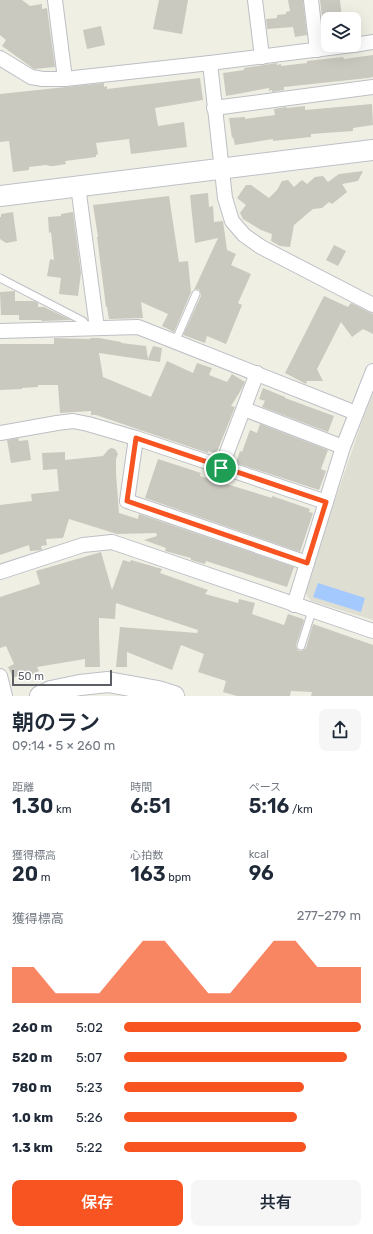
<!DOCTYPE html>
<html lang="ja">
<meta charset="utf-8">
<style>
:root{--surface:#fff;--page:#f6f6f7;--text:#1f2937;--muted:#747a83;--accent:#f75422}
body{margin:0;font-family:Rubik,"Noto Sans JP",sans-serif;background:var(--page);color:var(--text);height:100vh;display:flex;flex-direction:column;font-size:15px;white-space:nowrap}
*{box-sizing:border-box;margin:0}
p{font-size:13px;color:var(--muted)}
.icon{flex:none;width:22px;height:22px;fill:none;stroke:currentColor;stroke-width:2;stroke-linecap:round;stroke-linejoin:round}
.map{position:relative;height:696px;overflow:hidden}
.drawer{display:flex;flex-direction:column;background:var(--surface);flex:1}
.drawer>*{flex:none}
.buttons{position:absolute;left:321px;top:12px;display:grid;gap:8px}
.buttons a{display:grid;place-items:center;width:40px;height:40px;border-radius:8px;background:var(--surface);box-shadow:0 4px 16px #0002;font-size:20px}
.scale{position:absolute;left:12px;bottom:10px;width:100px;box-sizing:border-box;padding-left:4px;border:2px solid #5b5e65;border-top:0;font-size:11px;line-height:14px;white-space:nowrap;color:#5b5e65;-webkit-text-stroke:3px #fff;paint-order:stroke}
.pin{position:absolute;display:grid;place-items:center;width:34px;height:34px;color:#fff;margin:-17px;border:2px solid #fff;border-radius:50%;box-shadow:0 1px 4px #0007}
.round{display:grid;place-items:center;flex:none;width:42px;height:42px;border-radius:8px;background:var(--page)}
.overview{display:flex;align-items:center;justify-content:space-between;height:68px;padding:0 12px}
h1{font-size:22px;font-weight:600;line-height:30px}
.metrics{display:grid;grid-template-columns:repeat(3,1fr);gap:6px;height:68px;padding:4px 12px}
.metrics div{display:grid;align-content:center}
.metrics b{font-size:20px;font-weight:600}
.metrics small{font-size:11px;font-weight:400}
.metrics p{font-size:11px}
.chart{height:112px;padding:8px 12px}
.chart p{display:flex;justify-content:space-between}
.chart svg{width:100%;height:72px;margin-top:4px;fill:var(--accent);opacity:.7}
.cta{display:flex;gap:8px;margin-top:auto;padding:8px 12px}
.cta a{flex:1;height:46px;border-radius:8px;background:var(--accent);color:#fff;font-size:16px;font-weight:600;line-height:46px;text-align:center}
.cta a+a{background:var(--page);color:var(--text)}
ul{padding:0 12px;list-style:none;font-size:13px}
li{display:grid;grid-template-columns:64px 48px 1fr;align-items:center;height:30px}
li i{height:10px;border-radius:5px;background:var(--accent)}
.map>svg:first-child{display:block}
.education{fill:#dfded2}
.water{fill:#a4c9ff}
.building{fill:#cac9c0}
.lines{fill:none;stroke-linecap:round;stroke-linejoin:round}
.lane-casing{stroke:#bdbfc6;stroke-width:9}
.street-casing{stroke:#bdbfc6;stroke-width:16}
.secondary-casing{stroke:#bec0c8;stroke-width:22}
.lane{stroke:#fff;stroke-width:7}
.street{stroke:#fff;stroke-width:14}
.secondary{stroke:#fff;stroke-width:20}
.route-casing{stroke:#fff;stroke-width:8}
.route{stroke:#f75422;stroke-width:5}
</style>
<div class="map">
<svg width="373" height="696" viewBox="0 0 373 696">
<rect width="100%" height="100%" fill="#efefe3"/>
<polygon class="education" points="373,393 373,620 311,601 304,591 366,410"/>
<polygon class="water" points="318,583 365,598 361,612 313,597"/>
<g class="building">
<polygon points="0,0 22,0 30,6 42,4 42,9 47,8 55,67 34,69 2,46 6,40 0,35"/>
<polygon points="159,0 188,0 182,34 153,29"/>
<polygon points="288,0 303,0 307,35 295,37 293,27 267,29 266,19 277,18 277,15 286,14 286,12 290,11"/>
<polygon points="320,0 340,0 342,19 328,19 328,33 324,33"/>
<polygon points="101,26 105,45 87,49 83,30"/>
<polygon points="373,55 373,77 368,78 284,87 284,90 272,92 272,90 269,91 269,88 226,96 223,73 244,70 244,68 277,63 277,65 281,64 281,66 307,63 307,61 343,57 344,59"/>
<polygon points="200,78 203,100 155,108 158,126 184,122 187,147 131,154 129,139 96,143 98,154 96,155 96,157 65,161 66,164 54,166 50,166 46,165 29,167 29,170 13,172 9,141 0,142 0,94 104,83 104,87 107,86 107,89"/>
<polygon points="372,104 373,125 353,128 353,131 311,134 311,137 273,141 273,139 235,145 233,137 232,138 229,118 245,117 245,119 275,115 274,109 286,107 287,108 305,106 305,110"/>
<polygon points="363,171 358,181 342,184 347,192 332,204 329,202 322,208 313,209 294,225 290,247 280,246 271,241 272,234 261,230 243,219 240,213 246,205 237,198 246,185 251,185 269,198 277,190 282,181 288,180 294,187 302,180 307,184 315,177 323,176 328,182 339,174"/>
<polygon points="208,193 209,207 213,206 214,222 223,221 227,250 236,254 231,265 251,274 238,303 242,305 226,344 207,336 205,343 183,335 201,296 200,291 198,289 194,290 218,238 195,243 190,195"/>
<polygon points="169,196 179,262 188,261 191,292 174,332 162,326 168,314 141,302 143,318 109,319 107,307 106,307 97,237 98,237 93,205"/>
<polygon points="13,212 17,241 6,243 0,239 0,217 1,217 1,214"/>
<polygon points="73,212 81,273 78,296 59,294 61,278 47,276 50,259 54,260 51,232 49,233 48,217 61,216 61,214"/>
<polygon points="334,245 346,251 338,266 326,260"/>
<polygon points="15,291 15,301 34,301 38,303 38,307 44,307 71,320 42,321 41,320 19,320 19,315 1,315 0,292"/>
<polygon points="324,296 348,307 351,303 373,314 373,334 363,329 352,337 341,322 317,369 323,381 307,381 306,384 285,373"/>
<polygon points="54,338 90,339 90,338 99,338 121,342 121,343 146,346 148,359 153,346 162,348 160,362 99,353 103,377 151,397 167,361 193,373 197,363 212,368 209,375 227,382 232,374 245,382 241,390 231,406 235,407 216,454 208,451 208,453 96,415 91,415 91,411 60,413 58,385 38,385 38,387 22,388 22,389 0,390 0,344 54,344"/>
<polygon points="263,388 285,397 285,398 334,416 328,432 262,407 265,401 259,399"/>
<polygon points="260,424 328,450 321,469 326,471 319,490 236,463 240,451 242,452 250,430 257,433"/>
<polygon points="18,438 19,441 28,440 31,460 11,463 7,440"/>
<polygon points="111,448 115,449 118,454 116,459 116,474 119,513 138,519 139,514 294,567 287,587 206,561 205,564 191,560 191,558 165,551 166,548 144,540 157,536 156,533 117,534 69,519 63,538 46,539 47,545 41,546 42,550 30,551 29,545 0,555 0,505 32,501 31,494 59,491 57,469 43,470 42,453 65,452 65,460 103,456 108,450"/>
<polygon points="158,459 201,473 200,476 272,498 272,496 310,509 309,512 313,513 300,552 145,498"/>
<polygon points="101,552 112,590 123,560 130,562 131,560 162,569 160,573 208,590 205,594 238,603 239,599 255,603 252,614 284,625 288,614 303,619 304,621 296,645 297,649 299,651 302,651 306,648 313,624 373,645 373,696 311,696 312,692 291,691 290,696 237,696 223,692 226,681 198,672 204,654 181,645 172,670 127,652 127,667 116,667 120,627 197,633 198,630 116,603 115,619 99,618 99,631 100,667 85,667 85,659 37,667 39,671 27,677 25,673 13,678 8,667 14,664 6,646 0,648 0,597 40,584 36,571"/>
</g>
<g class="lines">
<defs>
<g id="lane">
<polyline points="0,278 83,321 89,329"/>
<polyline points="175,342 196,294"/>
<polyline points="301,646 312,611"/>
</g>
<g id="street">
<polyline points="55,0 65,79"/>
<polyline points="255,0 262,57"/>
<polyline points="311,0 317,50"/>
<polyline points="354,45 373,42"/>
<polyline points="0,58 31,77 43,79 65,79 210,63 353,45"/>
<polyline points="210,63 225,198 232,221 244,235 261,247 373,305"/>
<polyline points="214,108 373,87"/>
<polyline points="78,186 97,328"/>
<polyline points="0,331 138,327 356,413"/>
<polyline points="244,409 343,447"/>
<polyline points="0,433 57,423 73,421 88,424 136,438 326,502"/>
<polyline points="136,438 127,501 307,563"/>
<polyline points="221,468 257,373"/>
<polyline points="0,572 83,545 112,542 373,631"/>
<polyline points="294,605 343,447 373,371"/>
<polyline points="0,676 5,696"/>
</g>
<g id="secondary">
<polyline points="0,196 373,150"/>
<polyline points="40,696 51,691 80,685 108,682 158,691 174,696"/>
</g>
</defs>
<use href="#lane" class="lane-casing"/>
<use href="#street" class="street-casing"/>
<use href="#secondary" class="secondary-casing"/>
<use href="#lane" class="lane"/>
<use href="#street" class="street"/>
<use href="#secondary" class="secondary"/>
</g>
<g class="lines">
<defs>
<polygon id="route" points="136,438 326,502 307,563 127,501"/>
</defs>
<use href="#route" class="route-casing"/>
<use href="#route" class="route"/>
</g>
</svg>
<div class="buttons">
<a><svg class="icon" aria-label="layers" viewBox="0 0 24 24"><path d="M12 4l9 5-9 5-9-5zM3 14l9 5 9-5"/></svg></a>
</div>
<div class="scale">50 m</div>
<div class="pin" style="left:221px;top:468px;background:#1e9e55"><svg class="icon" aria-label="arrive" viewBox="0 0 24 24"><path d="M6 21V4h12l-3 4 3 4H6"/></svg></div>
</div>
<section class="drawer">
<div class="overview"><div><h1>朝のラン</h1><p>09:14 · 5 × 260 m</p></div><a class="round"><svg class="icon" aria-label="share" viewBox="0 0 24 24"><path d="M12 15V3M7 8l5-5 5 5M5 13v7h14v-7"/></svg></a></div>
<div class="metrics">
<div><p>距離</p><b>1.30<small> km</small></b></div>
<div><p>時間</p><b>6:51</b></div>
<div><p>ペース</p><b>5:16<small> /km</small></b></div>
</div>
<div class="metrics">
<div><p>獲得標高</p><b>20<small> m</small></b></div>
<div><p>心拍数</p><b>163<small> bpm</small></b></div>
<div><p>kcal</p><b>96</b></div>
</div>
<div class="chart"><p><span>獲得標高</span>277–279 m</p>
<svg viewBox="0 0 160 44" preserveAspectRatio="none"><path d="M0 44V22L10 22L20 38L30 38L40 38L50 22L60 6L70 6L80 22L90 38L100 38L110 22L120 6L130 6L140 22L150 22L160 22V44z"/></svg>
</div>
<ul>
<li><b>260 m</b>5:02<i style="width:100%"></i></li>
<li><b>520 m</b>5:07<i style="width:94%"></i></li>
<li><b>780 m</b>5:23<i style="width:76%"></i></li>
<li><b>1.0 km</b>5:26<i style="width:73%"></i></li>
<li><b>1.3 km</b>5:22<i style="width:77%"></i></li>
</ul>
<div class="cta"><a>保存</a><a>共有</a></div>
</section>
